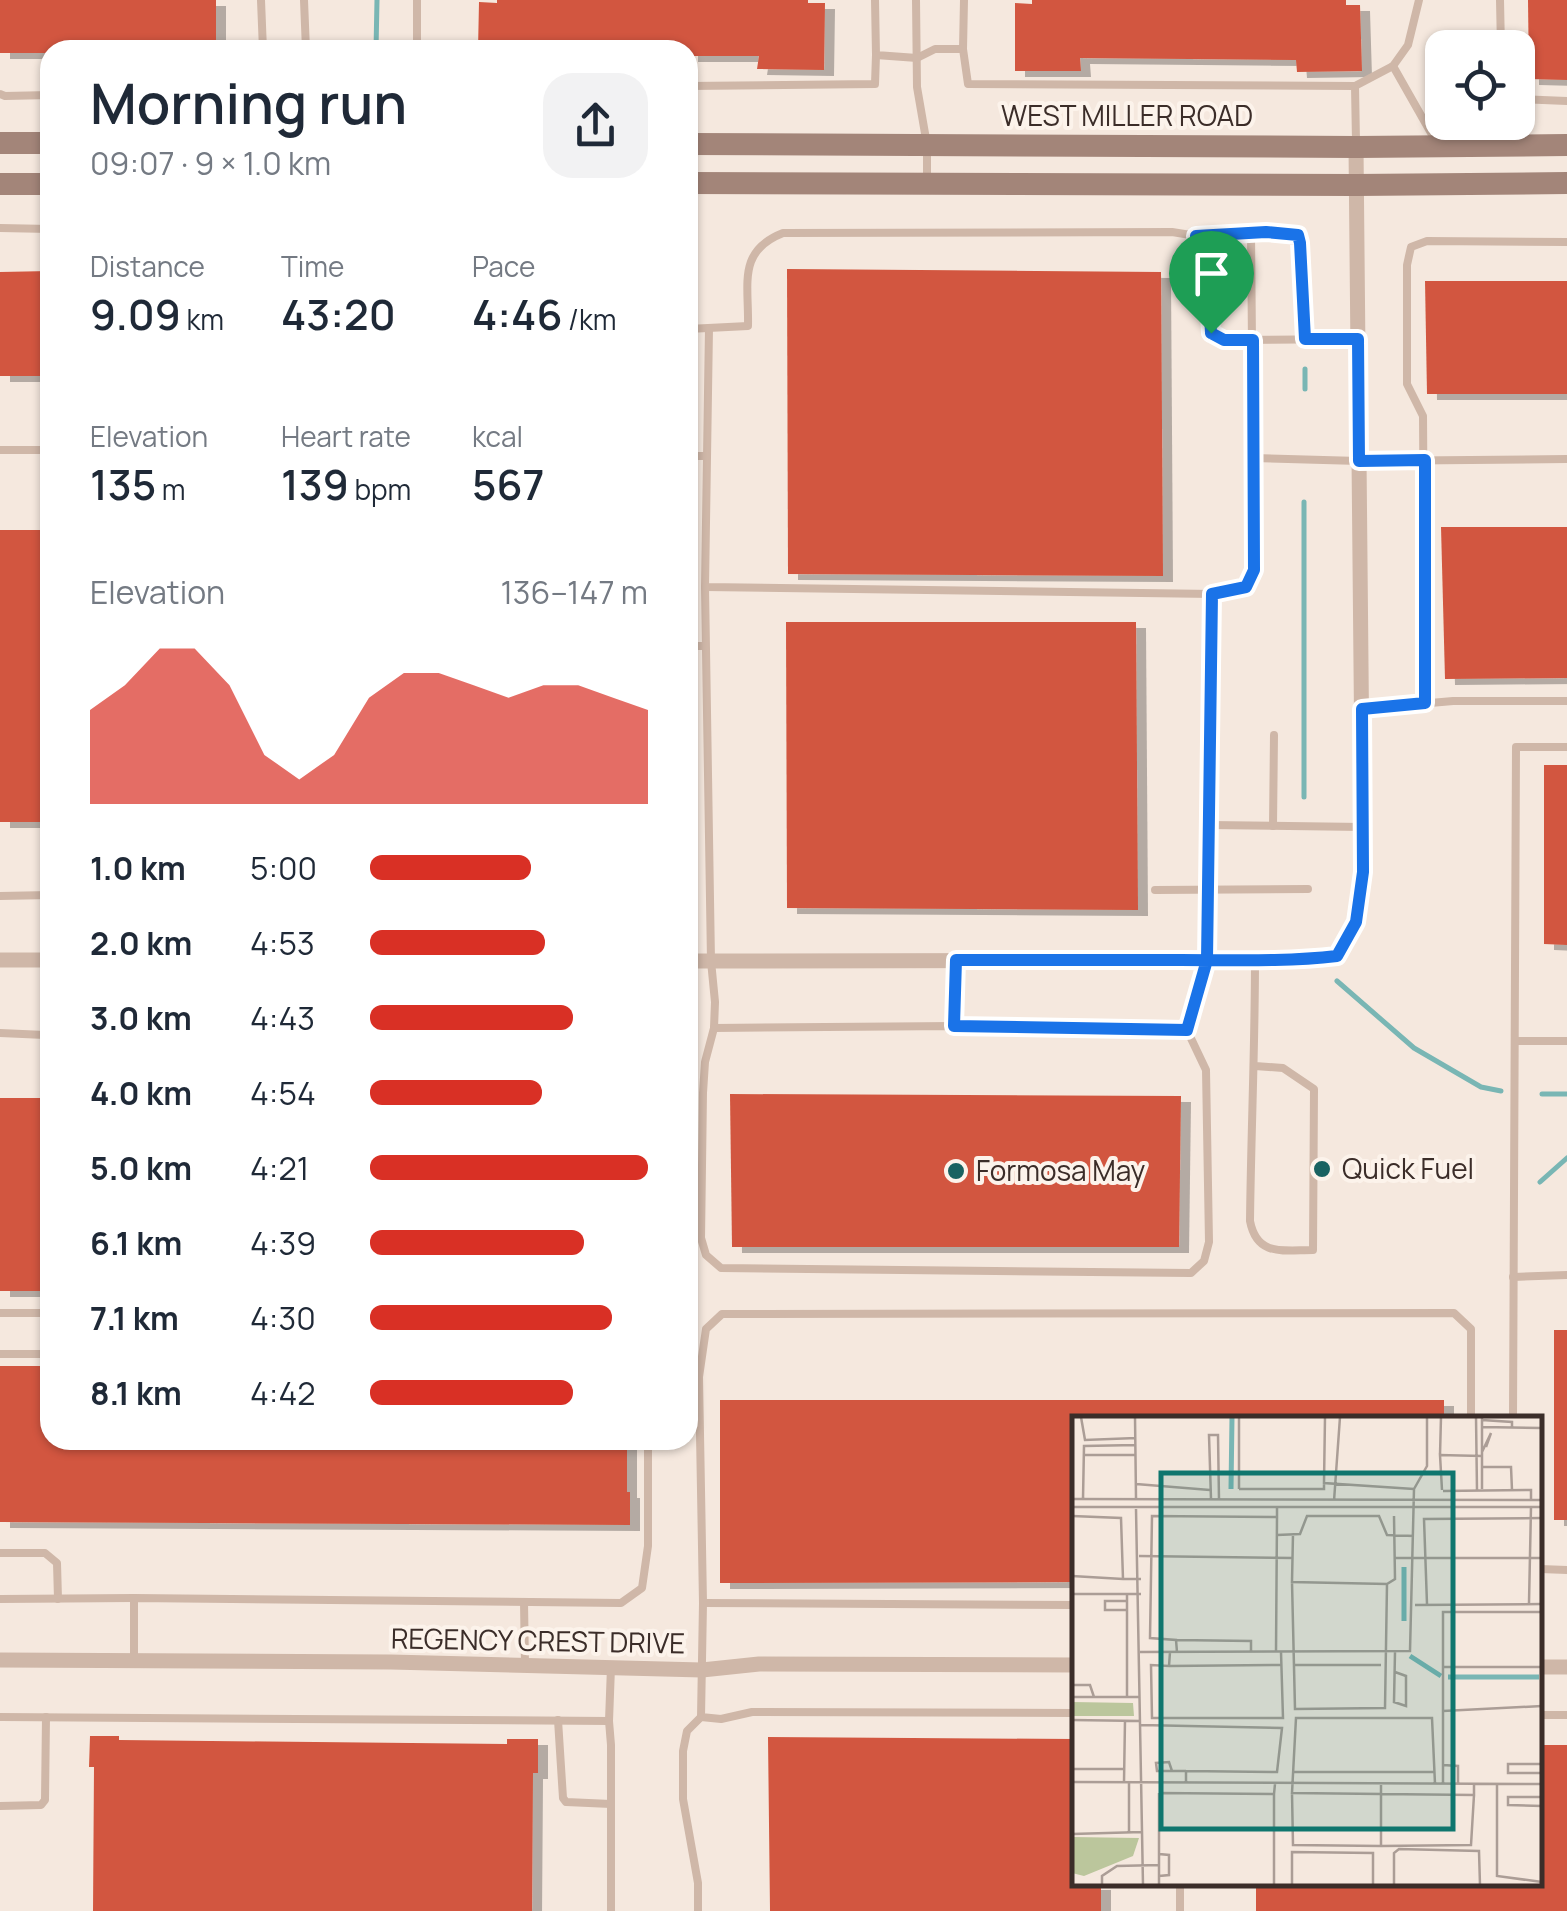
<!DOCTYPE html>
<meta charset="utf-8">
<style>
:root{--surface:#fff;--page:#f2f2f3;--text:#1f2937;--muted:#747a83;--accent:#d93025}
body{margin:0;font-family:Manrope,sans-serif;background:var(--page);color:var(--text);height:100vh;display:flex;flex-direction:column;font-size:38px;white-space:nowrap}
*{box-sizing:border-box;margin:0}
p{font-size:32px;color:var(--muted)}
.icon{flex:none;width:55px;height:55px;fill:none;stroke:currentColor;stroke-width:2;stroke-linecap:round;stroke-linejoin:round}
.map{position:relative;flex:1;overflow:hidden}
.sheet{position:absolute;left:40px;top:40px;width:658px;height:1410px;display:flex;flex-direction:column;background:var(--surface);border-radius:30px;box-shadow:0 2px 8px #0004}
.sheet>*{flex:none}
.buttons{position:absolute;left:1425px;top:30px;display:grid;gap:20px}
.buttons a{display:grid;place-items:center;width:110px;height:110px;border-radius:20px;background:var(--surface);box-shadow:0 2px 8px #0004;font-size:50px}
.pin{position:absolute;display:grid;place-items:center;width:85px;height:85px;color:#fff;margin:-102px -42px;border-radius:50% 50% 50% 0;rotate:-45deg;box-shadow:0 0 10px #0007}
.pin .icon{rotate:45deg}
.round{display:grid;place-items:center;flex:none;width:105px;height:105px;border-radius:30px;background:var(--page)}
.overview{display:flex;align-items:center;justify-content:space-between;height:170px;padding:0 50px}
h1{font-size:55px;font-weight:600;line-height:75px}
.metrics{display:grid;grid-template-columns:repeat(3,1fr);gap:15px;height:170px;padding:10px 50px}
.metrics div{display:grid;align-content:center}
.metrics b{font-size:42px;font-weight:600}
.metrics small{font-size:28px;font-weight:400}
.metrics p{font-size:28px}
.chart{height:280px;padding:20px 50px}
.chart p{display:flex;justify-content:space-between}
.chart svg{width:100%;height:180px;margin-top:10px;fill:var(--accent);opacity:.7}
ul{padding:0 50px;list-style:none;font-size:32px}
li{display:grid;grid-template-columns:160px 120px 1fr;align-items:center;height:75px}
li i{height:25px;border-radius:12px;background:var(--accent)}
.map>svg:first-child{display:block}
.lines{fill:none;stroke-linecap:round;stroke-linejoin:round}
.stream{stroke:#79b6b4;stroke-width:5}
.building{fill:#d2573f;filter:url(#shadow)}
.service{stroke:#cfb7a8;stroke-width:8}
.minor{stroke:#cfb7a8;stroke-width:15}
.secondary{stroke:#a38579;stroke-width:22}
.route-casing{stroke:#fff;stroke-width:20}
.route{stroke:#1a73e8;stroke-width:12}
.poi-dot{fill:#196261;stroke:#fcf3eb;stroke-width:4}
.labels{text-anchor:middle;stroke-width:8;stroke-linejoin:round;paint-order:stroke}
.street-label{font-size:28px;fill:#3b2d29;stroke:#fcf3eb}
.poi-label{font-size:28px;fill:#3b2d29;stroke:#fcf3eb;text-anchor:start}
.inset-river{fill:none;stroke:#79b6b4;stroke-width:5}
.inset-road{fill:none;stroke:#ab9d96;stroke-width:2.5}
.view{fill:#0f766e;fill-opacity:0.15;stroke:#0f766e;stroke-width:5}
.inset-edge{fill:none;stroke:#3b2d29;stroke-width:5}
</style>
<div class="map">
<svg width="1567" height="1911" viewBox="0 0 1567 1911">
<defs>
<filter id="shadow"><feDropShadow dx="10" dy="6" stdDeviation="0" flood-color="#0004"/></filter>
</defs>
<rect width="100%" height="100%" fill="#f5e8de"/>
<g class="lines">
<g class="stream">
<polyline points="376,50 377,0"/>
<polyline points="1305,389 1305,369"/>
<polyline points="1304,502 1304,797"/>
<polyline points="1337,981 1414,1048 1481,1087 1501,1091"/>
<polyline points="1542,1094 1567,1094"/>
<polyline points="1540,1182 1567,1158"/>
</g>
</g>
<g class="building">
<polygon points="0,0 216,0 216,50 50,50 50,53 0,53"/>
<polygon points="497,0 808,0 808,3 825,3 824,70 757,69 759,56 688,56 688,50 478,50 479,2 497,3"/>
<polygon points="1032,0 1346,0 1346,5 1360,5 1362,71 1297,72 1296,60 1080,58 1081,71 1015,71 1015,3 1032,4"/>
<polygon points="1528,0 1567,0 1567,80 1529,79"/>
<polygon points="787,269 1161,272 1163,576 788,574"/>
<polygon points="50,271 50,376 0,376 0,272"/>
<polygon points="1425,281 1567,281 1567,394 1427,394"/>
<polygon points="1441,527 1567,527 1567,678 1445,679"/>
<rect x="0" y="530" width="50" height="292"/>
<polygon points="786,622 1136,622 1138,910 787,908"/>
<polygon points="1544,765 1567,765 1567,945 1544,944"/>
<polygon points="730,1094 1181,1096 1179,1247 732,1247"/>
<rect x="0" y="1098" width="50" height="193"/>
<rect x="1554" y="1330" width="13" height="190"/>
<polygon points="0,1366 50,1366 50,1440 627,1440 627,1492 630,1492 630,1525 0,1522"/>
<polygon points="720,1400 1444,1400 1444,1418 1074,1418 1074,1582 720,1583"/>
<polygon points="90,1736 119,1736 119,1740 507,1744 507,1739 538,1739 538,1773 533,1773 532,1911 93,1911 94,1767 89,1767"/>
<polygon points="768,1737 1074,1739 1074,1884 1101,1884 1101,1911 770,1911"/>
<polygon points="1540,1745 1567,1745 1567,1911 1256,1911 1256,1884 1540,1884"/>
</g>
<g class="lines">
<g class="service">
<polyline points="261,0 263,50"/>
<polyline points="304,0 306,50"/>
<polyline points="417,0 417,50"/>
<polyline points="875,0 876,55 917,58 935,49 963,49 968,84 1355,86"/>
<polyline points="916,0 917,87 927,145 927,180"/>
<polyline points="1500,0 1501,48"/>
<polyline points="963,49 964,0"/>
<polyline points="1393,66 1435,140"/>
<polyline points="688,86 875,84 876,55"/>
<polyline points="0,94 5,96 50,95"/>
<polyline points="1518,99 1567,101"/>
<polyline points="1511,141 1511,122"/>
<polyline points="1356,142 1355,86 1393,66 1408,45 1419,0"/>
<polyline points="0,228 50,229"/>
<polyline points="1197,236 1266,232 1298,235 1301,243 1305,339"/>
<polyline points="709,328 705,587 1213,594 1247,587 1254,570 1251,232"/>
<path d="M688,329l60,-3c1,-42 -11,-75 35,-93l389,-1 25,4 11,43 3,54 13,7 133,-1"/>
<polyline points="0,450 50,450"/>
<polyline points="688,456 707,456"/>
<polyline points="1253,458 1359,461 1567,459"/>
<polyline points="705,587 711,961 715,1002 714,1028 705,1062 703,1093 701,1238 706,1255 721,1268 1191,1273 1204,1261 1209,1242 1206,1070 1187,1030 1207,960 1213,594"/>
<polyline points="688,646 705,646"/>
<polyline points="1425,703 1423,416 1407,384 1407,265 1411,247 1427,241 1567,242"/>
<polyline points="1362,709 1453,701 1567,701"/>
<polyline points="1209,825 1363,827"/>
<polyline points="1273,826 1274,735"/>
<polyline points="1155,890 1308,889"/>
<polyline points="0,896 50,895"/>
<path d="M1255,960c0,87 -4,174 -5,261 7,36 33,29 63,29l1,-161 -31,-21 -28,-2"/>
<polyline points="954,1026 956,960"/>
<polyline points="714,1028 954,1026 1187,1030"/>
<polyline points="0,1033 45,1035 49,960"/>
<polyline points="1515,1041 1567,1041"/>
<polyline points="1513,1277 1567,1275"/>
<polyline points="0,1313 50,1313"/>
<polyline points="0,1354 50,1354"/>
<polyline points="1513,1418 1516,747 1567,747"/>
<polyline points="0,1553 45,1553 57,1563 58,1599"/>
<polyline points="1540,1569 1567,1570"/>
<polyline points="0,1599 134,1598"/>
<polyline points="524,1602 525,1665"/>
<polyline points="703,1603 1074,1605"/>
<polyline points="134,1660 134,1598 621,1603 642,1588 648,1546 648,1440"/>
<polyline points="1074,1713 752,1712 721,1719 701,1717 703,1603 699,1377 706,1329 722,1314 1454,1313 1471,1329 1471,1418"/>
<polyline points="1540,1715 1567,1715"/>
<polyline points="0,1717 609,1721 611,1667"/>
<polyline points="558,1720 563,1798 566,1802 611,1804"/>
<polyline points="609,1721 611,1745 611,1911"/>
<polyline points="0,1806 41,1805 45,1800 46,1717"/>
<polyline points="698,1911 698,1883 683,1799 683,1751 687,1731 701,1717"/>
<polyline points="1180,1911 1180,1884"/>
</g>
<g class="minor">
<polyline points="0,960 50,960"/>
<polyline points="688,961 1299,960 1337,956 1356,922 1363,872 1356,147"/>
<polyline points="0,1660 391,1662 702,1670 759,1664 1074,1665"/>
<polyline points="1540,1667 1567,1667"/>
</g>
<g class="secondary">
<polyline points="0,143 50,143"/>
<polyline points="688,144 1356,147 1567,145"/>
<polyline points="688,183 1356,185 1567,183"/>
<polyline points="0,184 50,184"/>
</g>
</g>
<g class="lines">
<defs>
<path id="route" d="M1211,333l13,7h29l1,230 -8,17 -34,7 -5,366 -20,70 -233,-4 2,-66c75,0 150,0 225,0 52,0 104,2 156,-4l19,-34 7,-50 -1,-163 63,-6v-243l-66,1 -1,-122h-53l-5,-96 -2,-8 -32,-3 -70,4 12,43 3,54"/>
</defs>
<use href="#route" class="route-casing"/>
<use href="#route" class="route"/>
</g>
<g class="poi-dot">
<circle cx="1322" cy="1169" r="10"/>
<circle cx="956" cy="1171" r="10"/>
</g>
<g class="labels">
<g class="street-label">
<text x="1127" y="126">WEST MILLER ROAD</text>
<text transform="translate(538 1641) rotate(1)" y="10">REGENCY CREST DRIVE</text>
</g>
<g class="poi-label">
<text x="1342" y="1179">Quick Fuel</text>
<text x="976" y="1181">Formosa May</text>
</g>
</g>
<g transform="translate(1072 1416)">
<rect width="470" height="470" fill="#f5e8de"/>
<path d="M0,286l61,1 1,13h-62zM0,421l67,1 -6,18 -49,20 -12,-3z" fill="#bbc69c"/>
<path class="inset-river" d="M159,73l1,-72M332,151v54M338,240l31,20M376,261h91"/>
<path class="inset-road" d="M9,1l4,23 51,-2M63,1l1,81M253,1l-1,66 90,6M404,1l1,74M410,1v72M410,4l30,2v5M410,11l60,1M410,36l9,-19 -5,14M12,39h52M368,39l1,-38M410,51h29l1,23M64,68l74,6M167,73h85v-6M167,73v-72M370,74l-2,-35 42,1M371,75l88,-1v10M0,83l470,1M11,83l1,-53 52,-1M139,83l-2,-64h9l1,65M262,85l6,-84M0,91h470M64,93l7,376M0,100l49,2 2,61h18M221,118l-1,48 95,2 8,-5 -1,-63M205,119l23,-1 7,-18h72l8,19 27,1M67,140l154,2M323,142h147M0,160l51,3M220,166l3,127 90,-1 2,-124M0,178h69M457,187l2,-96M355,188l-3,-85 118,-1M343,189l127,-1M54,194h-21v-9h22M104,224l75,1v11M68,236l270,-1 4,-162 13,-23v-49M98,236l-1,14 -18,-1 1,53h131l-2,-66M105,236l-1,-12 -26,-2 2,-122 125,1v-10M204,236l1,-135M323,236l-1,50 12,4v-30l-11,-4M222,249h87M97,250l112,-1M371,251h99M0,269h18l4,12M0,281h68M55,281v-103M371,295l99,-5M0,304l69,1M69,309l141,3 -5,44 -91,-1v11M470,348h-34v9h34M371,349l15,1v17M0,353h52M100,355l-3,-9 -13,1 1,8h29M220,356h142M0,366l470,2M52,366l1,-62M309,367v11l93,1v-11M371,368v-172h99M425,368v92l45,6M87,377l115,1 1,-10M220,377l1,52 88,1v-52l-89,-1 4,-75h136l3,66M470,381h-34v8l34,1M57,416v-50M0,418l70,-2M309,430l90,-1 3,-50M87,460l10,-1v-20l-10,-1M30,469v-9l15,-10 42,-1M87,469v-92M202,469v-91M220,469v-33l81,1v32M322,469v-32l5,-4 80,2 1,34"/>
<path class="view" d="M89,57h292v356h-292z"/>
<rect width="470" height="470" class="inset-edge"/>
</g>
</svg>
<div class="buttons">
<a><svg class="icon" aria-label="locate" viewBox="0 0 24 24"><circle cx="12" cy="12" r="6"/><path d="M12 2v4M12 18v4M2 12h4M18 12h4"/></svg></a>
</div>
<div class="pin" style="left:1211px;top:333px;background:#1e9e55"><svg class="icon" aria-label="arrive" viewBox="0 0 24 24"><path d="M6 21V4h12l-3 4 3 4H6"/></svg></div>
<section class="sheet">
<div class="overview"><div><h1>Morning run</h1><p>09:07 · 9 × 1.0 km</p></div><a class="round"><svg class="icon" aria-label="share" viewBox="0 0 24 24"><path d="M12 15V3M7 8l5-5 5 5M5 13v7h14v-7"/></svg></a></div>
<div class="metrics">
<div><p>Distance</p><b>9.09<small> km</small></b></div>
<div><p>Time</p><b>43:20</b></div>
<div><p>Pace</p><b>4:46<small> /km</small></b></div>
</div>
<div class="metrics">
<div><p>Elevation</p><b>135<small> m</small></b></div>
<div><p>Heart rate</p><b>139<small> bpm</small></b></div>
<div><p>kcal</p><b>567</b></div>
</div>
<div class="chart"><p><span>Elevation</span>136–147 m</p>
<svg viewBox="0 0 160 44" preserveAspectRatio="none"><path d="M0 44V21L10 15L20 6L30 6L40 15L50 32L60 38L70 32L80 18L90 12L100 12L110 15L120 18L130 15L140 15L150 18L160 21V44z"/></svg>
</div>
<ul>
<li><b>1.0 km</b>5:00<i style="width:58%"></i></li>
<li><b>2.0 km</b>4:53<i style="width:63%"></i></li>
<li><b>3.0 km</b>4:43<i style="width:73%"></i></li>
<li><b>4.0 km</b>4:54<i style="width:62%"></i></li>
<li><b>5.0 km</b>4:21<i style="width:100%"></i></li>
<li><b>6.1 km</b>4:39<i style="width:77%"></i></li>
<li><b>7.1 km</b>4:30<i style="width:87%"></i></li>
<li><b>8.1 km</b>4:42<i style="width:73%"></i></li>
</ul>
</section>
</div>
